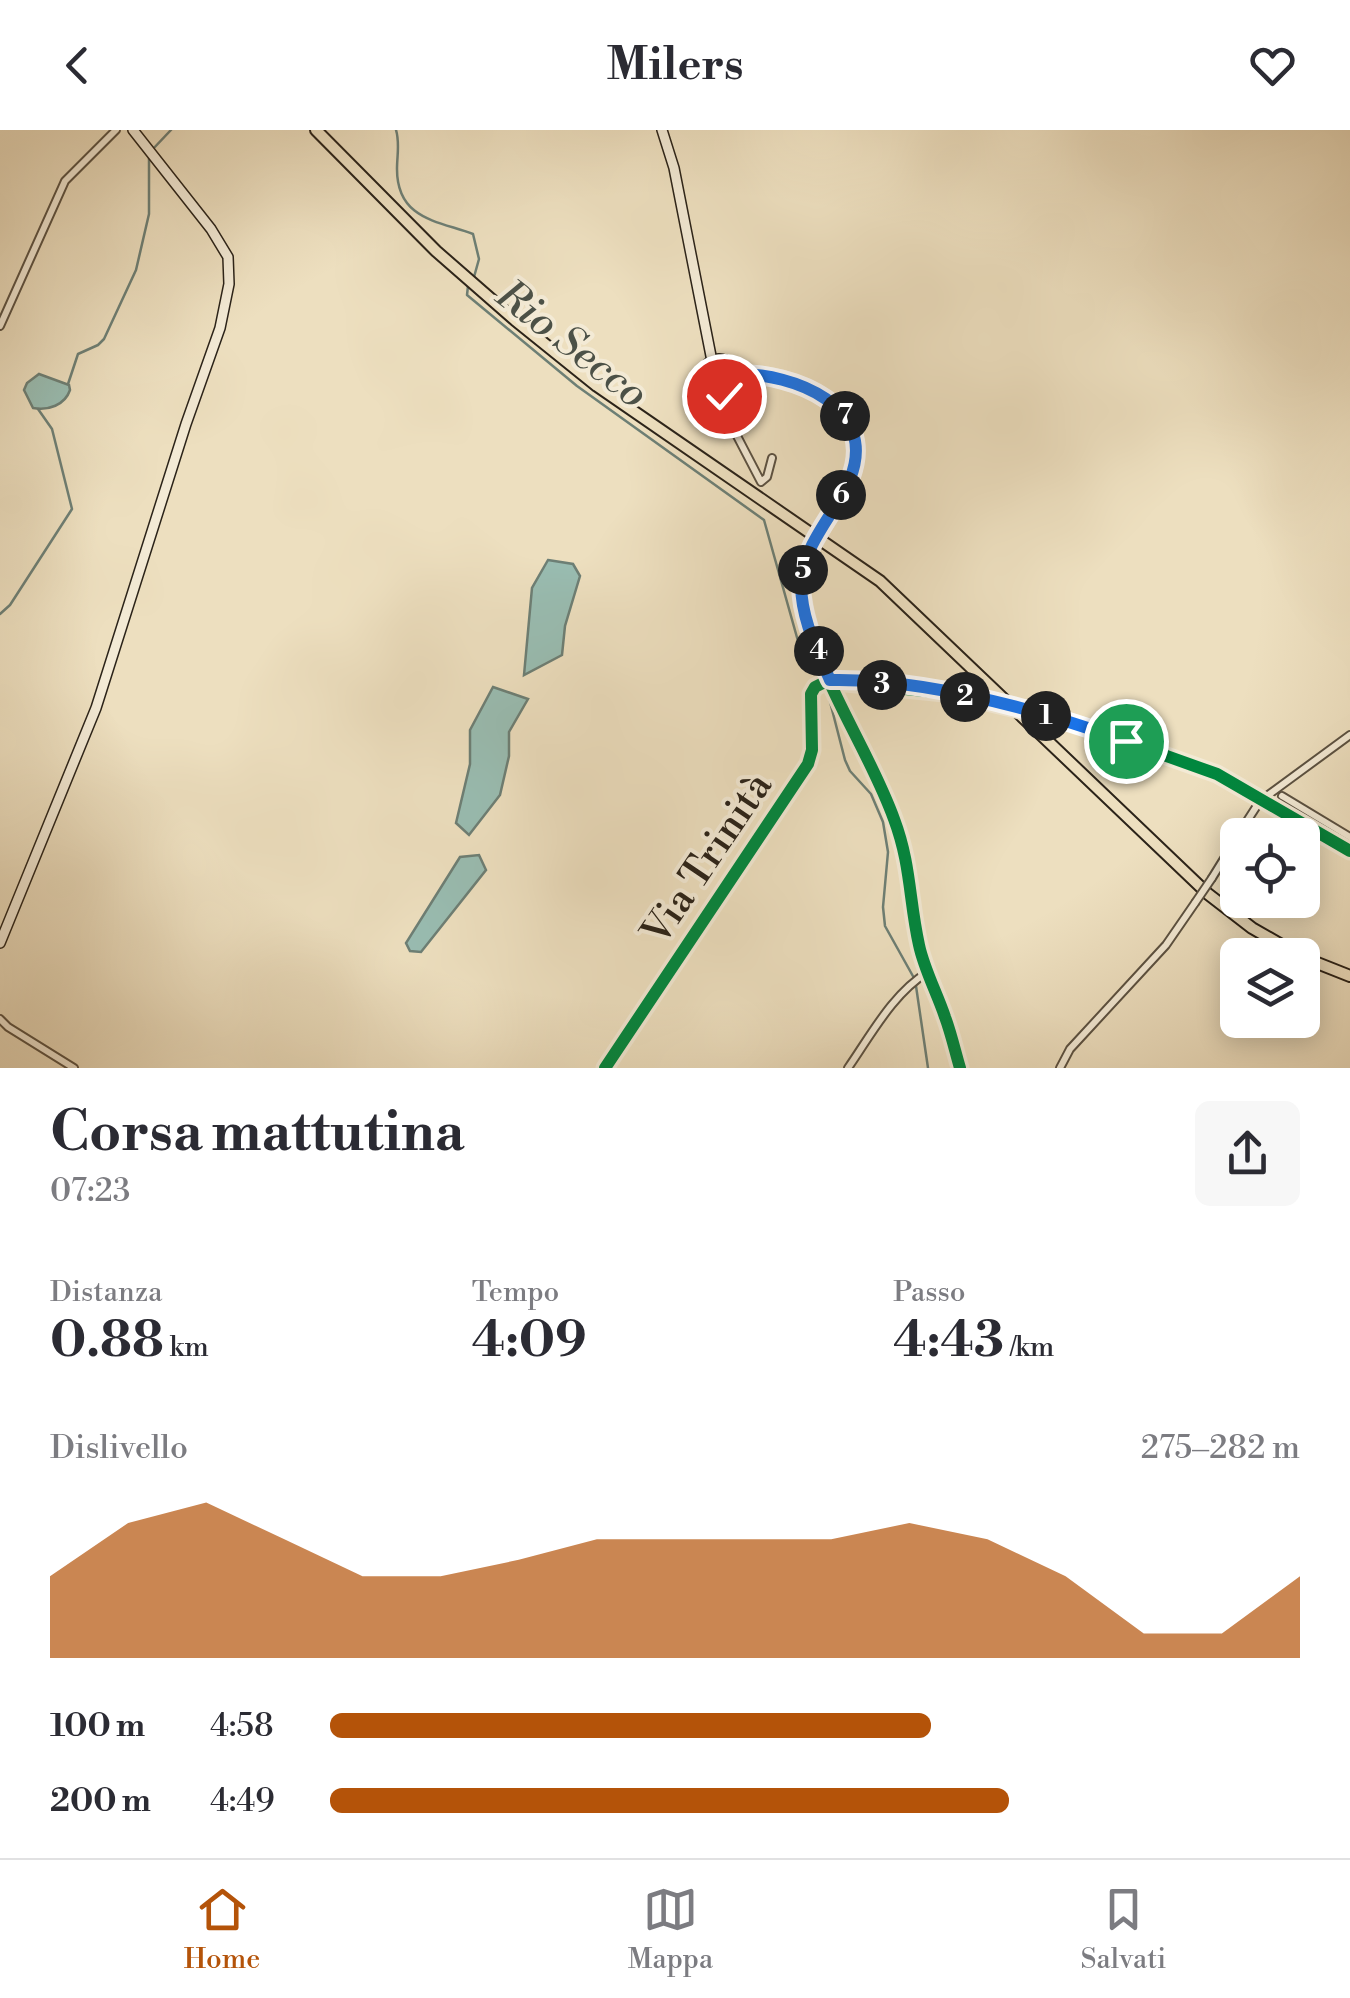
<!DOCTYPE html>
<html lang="it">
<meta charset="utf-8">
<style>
:root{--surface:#fff;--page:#f7f7f7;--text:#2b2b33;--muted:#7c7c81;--line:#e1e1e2;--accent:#b45309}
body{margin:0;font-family:"Libre Bodoni",serif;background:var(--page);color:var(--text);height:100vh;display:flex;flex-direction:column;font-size:38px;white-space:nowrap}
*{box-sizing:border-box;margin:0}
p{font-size:32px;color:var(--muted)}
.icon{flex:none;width:55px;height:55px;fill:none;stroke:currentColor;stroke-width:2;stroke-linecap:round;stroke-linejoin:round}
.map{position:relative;height:938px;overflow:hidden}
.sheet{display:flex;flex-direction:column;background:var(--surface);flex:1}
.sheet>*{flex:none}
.buttons{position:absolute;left:1220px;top:688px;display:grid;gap:20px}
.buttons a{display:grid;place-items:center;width:100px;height:100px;border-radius:15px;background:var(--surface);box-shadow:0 5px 25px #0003;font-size:50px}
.pin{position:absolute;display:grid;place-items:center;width:85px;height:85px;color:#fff;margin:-42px;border:5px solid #fff;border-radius:50%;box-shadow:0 2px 10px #0007}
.km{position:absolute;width:50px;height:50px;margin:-25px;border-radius:50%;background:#222;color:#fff;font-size:28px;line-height:50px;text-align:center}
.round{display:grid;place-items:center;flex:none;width:105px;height:105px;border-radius:15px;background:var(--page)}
.head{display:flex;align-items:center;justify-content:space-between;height:170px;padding:0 50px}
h1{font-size:55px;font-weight:700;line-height:75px}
.metrics{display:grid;grid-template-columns:repeat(3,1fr);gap:15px;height:170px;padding:10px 50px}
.metrics div{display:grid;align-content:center}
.metrics b{font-size:50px;font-weight:700}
.metrics small{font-size:28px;font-weight:400}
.metrics p{font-size:28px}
.chart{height:280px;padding:20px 50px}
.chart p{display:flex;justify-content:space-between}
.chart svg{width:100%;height:180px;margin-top:10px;fill:var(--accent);opacity:.7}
ul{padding:0 50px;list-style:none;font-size:32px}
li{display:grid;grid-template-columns:160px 120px 1fr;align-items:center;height:75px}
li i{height:25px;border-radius:12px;background:var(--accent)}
header{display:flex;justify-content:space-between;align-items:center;height:130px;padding:0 50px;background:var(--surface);font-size:45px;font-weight:700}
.tabs{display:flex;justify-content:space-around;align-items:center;height:140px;border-top:2px solid var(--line);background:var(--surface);font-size:28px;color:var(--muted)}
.tabs a{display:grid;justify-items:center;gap:5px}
.tabs .selected{color:var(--accent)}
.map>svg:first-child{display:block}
.water{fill:#99bdb2;stroke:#6d7f75;stroke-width:2.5}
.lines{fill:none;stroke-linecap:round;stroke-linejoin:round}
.stream{stroke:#6d7f75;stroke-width:2.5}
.street-casing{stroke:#5c5242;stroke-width:10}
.secondary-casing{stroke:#2b2319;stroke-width:12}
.primary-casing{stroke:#2b2319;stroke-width:14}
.street{stroke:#f3ead5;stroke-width:6}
.secondary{stroke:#f3ead5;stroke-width:9}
.primary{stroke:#eddfbf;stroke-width:10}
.street-bridge-casing{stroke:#5c5242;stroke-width:10;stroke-linecap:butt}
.secondary-bridge-casing{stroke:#2b2319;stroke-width:12;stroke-linecap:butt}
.street-bridge{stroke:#f3ead5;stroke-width:6}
.secondary-bridge{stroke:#f3ead5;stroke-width:9}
.cycleway-casing{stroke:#f3ead5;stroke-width:19}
.cycleway{stroke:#00873e;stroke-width:12}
.route-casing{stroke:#fff;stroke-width:20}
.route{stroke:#1a73e8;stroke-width:12}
.labels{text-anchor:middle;stroke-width:8;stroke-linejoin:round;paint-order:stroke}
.street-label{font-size:40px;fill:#2b2319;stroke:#f3ead5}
.water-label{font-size:42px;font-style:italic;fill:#4c5147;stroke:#f3ead5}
</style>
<header><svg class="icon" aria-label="back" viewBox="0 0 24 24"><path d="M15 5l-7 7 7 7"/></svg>Milers<svg class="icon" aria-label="heart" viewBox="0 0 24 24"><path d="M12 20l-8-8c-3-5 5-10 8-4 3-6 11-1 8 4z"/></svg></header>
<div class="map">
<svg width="1350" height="938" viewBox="0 0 1350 938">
<rect width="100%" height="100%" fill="#eddfbf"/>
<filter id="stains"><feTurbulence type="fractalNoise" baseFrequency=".002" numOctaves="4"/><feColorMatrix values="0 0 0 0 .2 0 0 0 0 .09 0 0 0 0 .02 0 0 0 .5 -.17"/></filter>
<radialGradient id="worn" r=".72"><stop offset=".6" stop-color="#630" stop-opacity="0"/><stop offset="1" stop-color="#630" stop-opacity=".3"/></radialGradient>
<g class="water">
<path d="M39,244l30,11 1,5c-5,15 -22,21 -37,18l-9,-18 3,-7z"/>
<polygon points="548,430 573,434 580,446 565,496 562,525 524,545 532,458"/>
<polygon points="493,557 528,569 509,602 509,626 500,665 469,705 456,693 470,634 470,600"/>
<polygon points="479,725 486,740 421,822 410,821 406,813 460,727"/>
</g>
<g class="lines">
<g class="stream">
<path d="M396,0c4,13 1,25 1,39 0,51 42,52 76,65l6,25 -5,18"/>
<polyline points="152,20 171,0"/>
<polyline points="468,156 467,165 577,256 764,390 798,511 828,564 845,630 850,641 871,664 883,692 888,722 883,777 885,796 914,848"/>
<polyline points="68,254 78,224 98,215 104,209 136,140 149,84 149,28"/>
<polyline points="0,484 10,475 72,379 52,299 38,279"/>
<polyline points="916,856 928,938"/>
</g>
<defs>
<g id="street">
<polyline points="0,196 65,51 116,0"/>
<polyline points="723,261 736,304 761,352 767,347 772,328"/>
<polyline points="1038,584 1217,644 1350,721"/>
<polyline points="1282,666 1350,707"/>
<polyline points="1238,705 1260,671 1350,605"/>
<polyline points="1212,748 1238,706"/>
<polyline points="0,889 8,897 74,938"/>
<path d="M605,938l203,-304c9,-25 -6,-54 7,-77l12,-6 14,-1 84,10 58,11"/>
<path d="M848,938c23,-33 45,-75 80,-96"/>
<polyline points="1060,938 1070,919 1166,815 1195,773"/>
</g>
<g id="secondary">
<polyline points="662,0 674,38 712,231"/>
<circle cx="719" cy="245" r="16"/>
<path d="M736,244c49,-1 126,23 119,85 -3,24 -18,44 -30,64"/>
<polyline points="811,419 801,450 806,481 829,551 865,622 907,724 919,817 947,891 960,938"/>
<polyline points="0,813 96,578 186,294 220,198 229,154 228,127 211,99 133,0"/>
</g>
<g id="primary">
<polyline points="316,0 436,121 515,190 597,256 880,451 1208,764 1252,798 1299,825"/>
<polyline points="1302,827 1350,846"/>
</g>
</defs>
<use href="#street" class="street-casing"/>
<use href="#secondary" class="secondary-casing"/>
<use href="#primary" class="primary-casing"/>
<use href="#street" class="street"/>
<use href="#secondary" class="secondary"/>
<use href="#primary" class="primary"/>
<defs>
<g id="street-bridge">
<polyline points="983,571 1038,584"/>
<polyline points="1195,773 1212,748"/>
</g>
<polyline id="secondary-bridge" points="811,419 825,393"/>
</defs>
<use href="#street-bridge" class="street-bridge-casing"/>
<use href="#secondary-bridge" class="secondary-bridge-casing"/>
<use href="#street-bridge" class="street-bridge"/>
<use href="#secondary-bridge" class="secondary-bridge"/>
<defs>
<g id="cycleway">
<path d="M736,244c42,-1 99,15 116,57 22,60 -59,103 -50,163 11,80 65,150 92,225 17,45 15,81 25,126 5,24 18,48 26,72 6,16 10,34 15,51"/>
<polyline points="605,938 808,634 812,620 811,564 815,557 827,551 954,564 1074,593 1217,644 1350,721"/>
</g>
</defs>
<use href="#cycleway" class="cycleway-casing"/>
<use href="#cycleway" class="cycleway"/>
</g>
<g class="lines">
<defs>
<path id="route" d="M724,266l-2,-5 10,-6 4,-11c58,-1 143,32 114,105 -14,33 -43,61 -48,97 -5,33 15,75 28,104 94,-2 208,30 296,61"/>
</defs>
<use href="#route" class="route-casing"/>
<use href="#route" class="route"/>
</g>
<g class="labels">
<g class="street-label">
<text transform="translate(706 728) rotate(-56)" y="14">Via Trinità</text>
</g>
<g class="water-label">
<text transform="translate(573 213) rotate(38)" y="15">Rio Secco</text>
</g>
</g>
<rect width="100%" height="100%" filter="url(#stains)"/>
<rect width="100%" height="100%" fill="url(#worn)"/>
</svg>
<div class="buttons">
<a><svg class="icon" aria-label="locate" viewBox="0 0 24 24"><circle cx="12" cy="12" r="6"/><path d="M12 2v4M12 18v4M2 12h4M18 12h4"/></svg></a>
<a><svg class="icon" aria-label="layers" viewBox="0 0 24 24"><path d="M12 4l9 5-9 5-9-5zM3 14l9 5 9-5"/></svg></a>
</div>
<div class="pin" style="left:1126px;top:611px;background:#1e9e55"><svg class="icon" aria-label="arrive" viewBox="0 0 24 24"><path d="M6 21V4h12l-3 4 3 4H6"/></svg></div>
<div class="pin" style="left:724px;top:266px;background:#d93025"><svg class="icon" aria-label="check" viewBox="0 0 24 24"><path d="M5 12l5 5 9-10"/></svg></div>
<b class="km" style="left:1046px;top:586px">1</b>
<b class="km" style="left:965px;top:567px">2</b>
<b class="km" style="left:882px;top:555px">3</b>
<b class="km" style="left:819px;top:521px">4</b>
<b class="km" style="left:803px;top:440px">5</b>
<b class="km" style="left:841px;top:365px">6</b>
<b class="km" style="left:845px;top:286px">7</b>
</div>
<section class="sheet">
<div class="head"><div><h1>Corsa mattutina</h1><p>07:23</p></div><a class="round"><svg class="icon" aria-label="share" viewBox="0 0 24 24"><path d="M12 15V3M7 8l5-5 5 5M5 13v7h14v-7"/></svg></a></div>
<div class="metrics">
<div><p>Distanza</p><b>0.88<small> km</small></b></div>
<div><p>Tempo</p><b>4:09</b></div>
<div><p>Passo</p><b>4:43<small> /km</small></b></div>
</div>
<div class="chart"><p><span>Dislivello</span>275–282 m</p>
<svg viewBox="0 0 160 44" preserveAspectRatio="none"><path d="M0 44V24L10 11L20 6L30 15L40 24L50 24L60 20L70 15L80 15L90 15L100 15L110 11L120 15L130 24L140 38L150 38L160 24V44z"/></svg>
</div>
<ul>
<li><b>100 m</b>4:58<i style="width:62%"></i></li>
<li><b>200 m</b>4:49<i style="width:70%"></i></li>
</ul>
</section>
<nav class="tabs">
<a class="selected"><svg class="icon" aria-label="home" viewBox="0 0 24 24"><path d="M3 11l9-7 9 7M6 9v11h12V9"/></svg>Home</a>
<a><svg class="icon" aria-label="map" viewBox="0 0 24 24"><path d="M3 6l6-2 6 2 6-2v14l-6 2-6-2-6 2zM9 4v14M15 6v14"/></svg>Mappa</a>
<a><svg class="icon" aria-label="saved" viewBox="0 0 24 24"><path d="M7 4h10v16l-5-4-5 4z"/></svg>Salvati</a>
</nav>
